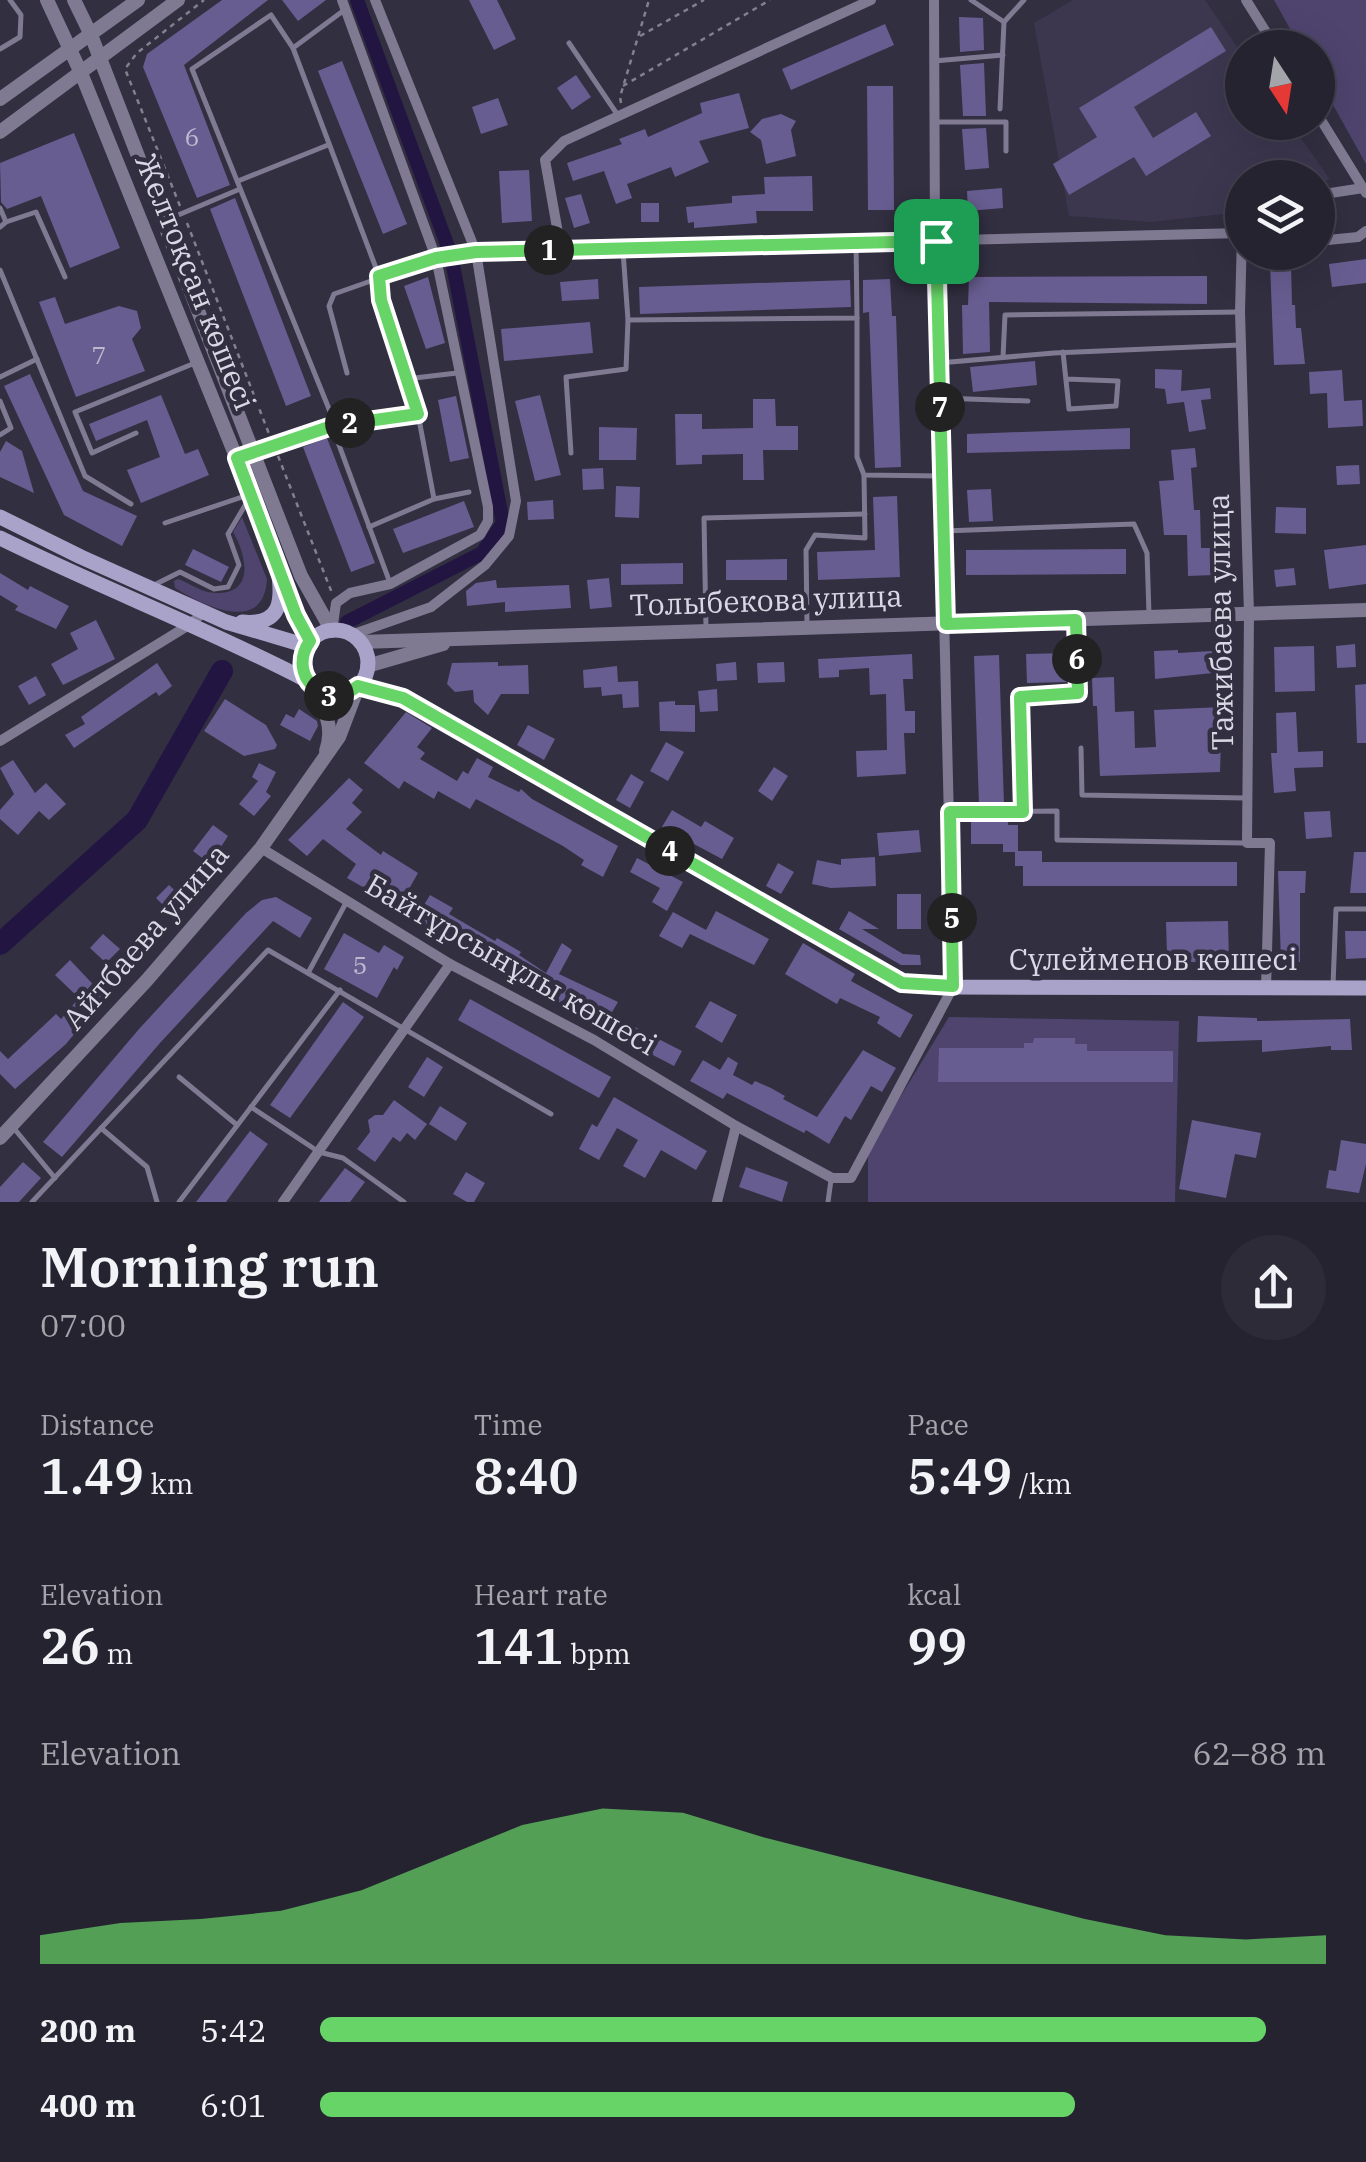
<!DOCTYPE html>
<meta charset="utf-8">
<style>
:root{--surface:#262331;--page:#2e2b39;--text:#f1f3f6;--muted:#a4a4ab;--line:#42404d;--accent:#66d466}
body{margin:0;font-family:"IBM Plex Serif",serif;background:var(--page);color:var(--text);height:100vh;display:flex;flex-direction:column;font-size:38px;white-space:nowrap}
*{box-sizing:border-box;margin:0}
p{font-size:32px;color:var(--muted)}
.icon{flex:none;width:55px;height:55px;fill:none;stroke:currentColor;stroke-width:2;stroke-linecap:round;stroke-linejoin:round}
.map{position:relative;height:1202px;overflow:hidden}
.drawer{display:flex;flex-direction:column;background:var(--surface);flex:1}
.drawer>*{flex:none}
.needle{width:65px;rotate:168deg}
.controls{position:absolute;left:1225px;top:30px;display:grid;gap:20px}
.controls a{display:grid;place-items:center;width:110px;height:110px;border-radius:50%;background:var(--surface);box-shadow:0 10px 40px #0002,0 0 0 2px var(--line);font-size:50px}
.pin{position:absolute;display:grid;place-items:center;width:85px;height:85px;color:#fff;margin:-42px;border-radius:20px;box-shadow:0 5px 15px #0006}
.km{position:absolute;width:50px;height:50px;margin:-25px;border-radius:50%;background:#222;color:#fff;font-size:28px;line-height:50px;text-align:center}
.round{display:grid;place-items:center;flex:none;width:105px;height:105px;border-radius:52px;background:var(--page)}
.summary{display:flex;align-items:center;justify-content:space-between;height:170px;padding:0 40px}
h1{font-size:55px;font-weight:600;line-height:75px}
.stats{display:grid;grid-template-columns:repeat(3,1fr);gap:15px;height:170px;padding:10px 40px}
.stats div{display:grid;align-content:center}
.stats b{font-size:50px;font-weight:600}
.stats small{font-size:28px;font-weight:400}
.stats p{font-size:28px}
.chart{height:280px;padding:20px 40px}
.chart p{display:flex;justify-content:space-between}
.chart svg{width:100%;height:180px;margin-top:10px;fill:var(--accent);opacity:.7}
ul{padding:0 40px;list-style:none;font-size:32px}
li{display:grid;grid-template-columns:160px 120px 1fr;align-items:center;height:75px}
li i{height:25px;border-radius:12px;background:var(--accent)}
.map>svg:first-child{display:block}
.built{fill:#3c374f}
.green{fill:#4e446e}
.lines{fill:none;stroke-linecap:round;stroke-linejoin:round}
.canal{stroke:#231542;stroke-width:14}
.river{stroke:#231542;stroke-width:22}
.building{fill:#685d90}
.path{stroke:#83808f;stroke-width:2.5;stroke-dasharray:5 5;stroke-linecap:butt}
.service{stroke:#7f7a92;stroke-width:5}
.minor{stroke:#7f7a92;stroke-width:10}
.tertiary{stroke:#7f7a92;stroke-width:14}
.secondary{stroke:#aaa3c9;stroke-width:15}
.route-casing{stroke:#fff;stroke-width:20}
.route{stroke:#66d466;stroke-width:12}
.labels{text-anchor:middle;stroke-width:9;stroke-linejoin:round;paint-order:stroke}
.number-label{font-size:25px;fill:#beb9cf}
.street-label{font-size:30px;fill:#dad8e4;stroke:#322f41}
</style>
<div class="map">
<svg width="1366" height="1202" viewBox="0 0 1366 1202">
<rect width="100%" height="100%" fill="#322f41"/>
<polygon class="built" points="1073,0 1205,0 1242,54 1242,122 1290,123 1330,179 1318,184 1318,178 1242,178 1242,212 1152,222 1069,216 1034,23"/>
<g class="green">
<polygon points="1274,0 1366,0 1366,164 1318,78 1318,48 1300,47"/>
<path d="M242,517l25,62c-3,57 -65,26 -92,9l-1,-7 4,-2c12,4 24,14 38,14 40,1 30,-39 17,-61z"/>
<polygon points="949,1017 1179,1021 1175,1202 868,1202 868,1150"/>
</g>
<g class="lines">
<polyline class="canal" points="347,622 482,553 503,523 451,255 357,0"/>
<polyline class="river" points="0,944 137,820 222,671"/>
</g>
<g class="building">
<polygon points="222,0 268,0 184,65 230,185 197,198 143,67 147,54"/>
<polygon points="282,0 326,0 298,21"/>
<polygon points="469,0 497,0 516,39 494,50"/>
<polygon points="959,17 983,18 984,50 960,52"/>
<polygon points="885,24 894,45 791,90 782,69"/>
<polygon points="1211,27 1226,51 1134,107 1153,138 1196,112 1211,136 1146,176 1134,157 1069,195 1053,164 1097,137 1079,108"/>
<polygon points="342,61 407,224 383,234 318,71"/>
<polygon points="984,63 986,116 963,116 960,65"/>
<polygon points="576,75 591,97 572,110 557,88"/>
<polygon points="867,86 893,86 894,210 868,210"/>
<polygon points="739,93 749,128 699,141 709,162 675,177 671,167 627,184 632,198 616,204 604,171 573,181 567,163 622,144 619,139 645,129 648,137 702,113 700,103"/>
<polygon points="498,98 508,125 481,134 472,107"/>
<polygon points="781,114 796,121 791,130 796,156 766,164 761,140 750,132 762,119"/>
<polygon points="986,128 989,168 965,170 962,129"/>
<polygon points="74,133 120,248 70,268 41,196 7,209 1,202 0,163"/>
<polygon points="529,170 532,221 502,223 499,171"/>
<polygon points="812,176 813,211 756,211 757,223 694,228 694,222 688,223 686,207 732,203 732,196 765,194 764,177"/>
<polygon points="1002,188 1003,208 968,211 967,191"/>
<polygon points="581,194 590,223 574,228 565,198"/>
<polygon points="235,198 311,396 286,406 210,209"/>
<rect x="641" y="203" width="18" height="19"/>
<polygon points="1366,259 1366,283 1332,287 1329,264"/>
<polygon points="1291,263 1292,305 1295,305 1296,328 1301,328 1305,364 1274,365 1270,264"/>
<polygon points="1207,276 1207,304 989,302 990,352 963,354 962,305 968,305 969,277"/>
<polygon points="428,277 445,343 426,349 404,286"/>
<polygon points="598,279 599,299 562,301 560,282"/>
<polygon points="890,279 892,316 896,316 901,467 875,468 869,312 863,313 863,280"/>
<polygon points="850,280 851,307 640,314 639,287"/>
<polygon points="55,297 65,324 119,306 137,311 141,328 132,339 145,371 76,397 39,302"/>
<polygon points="590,322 593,353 504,361 501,329"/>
<polygon points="1035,361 1037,385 973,392 970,367"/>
<polygon points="1155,369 1182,370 1181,391 1210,388 1211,399 1201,400 1206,429 1189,432 1184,402 1167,404 1165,389 1155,388"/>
<polygon points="1342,370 1344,401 1362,400 1363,426 1328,428 1327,393 1310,394 1309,372"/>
<polygon points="30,374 83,491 137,516 122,546 64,515 4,386"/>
<polygon points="161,395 185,454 198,449 209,475 141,503 127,470 160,457 147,420 96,441 89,424"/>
<polygon points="540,395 561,475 535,481 515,401"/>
<polygon points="456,396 469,458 450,462 438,400"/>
<polygon points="753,399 775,399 776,426 798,426 798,450 763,450 764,480 743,480 743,454 702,455 702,464 676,465 675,414 702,414 702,429 753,428"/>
<polygon points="599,427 637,428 636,460 599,460"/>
<polygon points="1130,428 1130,449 967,453 967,434"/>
<polygon points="327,438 375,563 351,572 303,447"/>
<polygon points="6,441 22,451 34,493 0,477 0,452"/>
<polygon points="1195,448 1197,467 1191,468 1194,510 1200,510 1201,548 1212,548 1213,575 1188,576 1187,535 1164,535 1159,481 1174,480 1171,450"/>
<polygon points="1359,465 1360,484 1337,485 1336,466"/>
<polygon points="603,468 604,489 583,490 582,469"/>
<polygon points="616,486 640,487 639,518 615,517"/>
<polygon points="991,489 993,521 969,522 967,490"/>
<polygon points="897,496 900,577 818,580 817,552 875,550 873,497"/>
<polygon points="553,500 554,519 528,520 527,502"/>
<polygon points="464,501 474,527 403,553 393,529"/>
<polygon points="1276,507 1306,508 1306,534 1275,533"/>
<polygon points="1366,545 1366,584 1329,589 1324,550"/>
<polygon points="193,549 229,567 221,582 185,565"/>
<polygon points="1126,549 1126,574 966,575 966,550"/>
<polygon points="787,559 787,580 726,580 726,560"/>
<polygon points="683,563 683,584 621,585 621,564"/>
<polygon points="1294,568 1296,585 1276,587 1274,570"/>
<polygon points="0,573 28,590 30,586 69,606 56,629 15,610 18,606 0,595"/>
<polygon points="609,578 612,607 590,609 587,580"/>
<polygon points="496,580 497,588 569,585 571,608 505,612 505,602 467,606 466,591 476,583"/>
<polygon points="96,620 115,659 63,685 51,664 78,649 70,633"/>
<polygon points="1355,644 1356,667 1337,668 1336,646"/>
<polygon points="1314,646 1315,691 1275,692 1274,647"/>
<polygon points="1178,650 1178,653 1212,651 1213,673 1155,679 1154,651"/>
<polygon points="1068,653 1071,653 1068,682 1027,683 1026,654"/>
<polygon points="912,654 913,679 903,679 905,711 915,711 915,733 904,733 906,774 857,777 856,751 887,750 886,694 870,695 869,668 839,670 839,677 819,678 818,659"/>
<polygon points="999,655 1004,805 979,805 974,656"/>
<polygon points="498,662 498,666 528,665 529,694 501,694 488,715 474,702 473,690 455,692 447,684 452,663"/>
<polygon points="736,662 737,680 717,681 716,664"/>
<polygon points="784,662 785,682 758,683 757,663"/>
<polygon points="157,663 172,686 159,696 156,692 74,748 65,735 85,724 81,717"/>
<polygon points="617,666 618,682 638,681 639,707 623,708 622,694 602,696 601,687 584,688 583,670"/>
<polygon points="36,676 46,695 29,705 18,686"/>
<polygon points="1114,677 1115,712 1134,711 1135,748 1156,747 1154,710 1222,707 1220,772 1100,776 1097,706 1093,706 1092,678"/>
<polygon points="1366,684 1366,743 1357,743 1355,685"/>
<polygon points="717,689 718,711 700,712 698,691"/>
<polygon points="225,699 266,725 277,745 275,749 244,756 204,731"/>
<polygon points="675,701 675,705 695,705 695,732 660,731 659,702"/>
<polygon points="299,709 317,721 318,726 310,741 280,725 286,714 294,718"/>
<polygon points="406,712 432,728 417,747 425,753 420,759 457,781 463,771 468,774 477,758 493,767 488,777 519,792 521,789 532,799 618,846 603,877 581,865 584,860 563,846 476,799 470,809 438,791 434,799 404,781 399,789 364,763"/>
<polygon points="1296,712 1298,752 1323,751 1323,767 1294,768 1296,791 1274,793 1271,753 1277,753 1276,713"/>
<polygon points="528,725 555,739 544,760 517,745"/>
<polygon points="666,742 684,752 668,781 650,771"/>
<polygon points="13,760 35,793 46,783 66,804 49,820 39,811 18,835 0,819 0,810 14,794 0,768"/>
<polygon points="259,763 276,772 266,792 271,796 254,816 239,804 258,781 252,777"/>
<polygon points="774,767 788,776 772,801 758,791"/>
<polygon points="631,774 644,782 630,808 616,800"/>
<polygon points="349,778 363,790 352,803 362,812 346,829 381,855 383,851 418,873 405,896 382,883 375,894 347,878 356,864 323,839 307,856 288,840"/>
<polygon points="672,810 701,827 705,821 734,838 722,859 662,827"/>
<polygon points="1330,811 1332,837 1306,839 1304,812"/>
<polygon points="971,818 1008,818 1008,825 1018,825 1018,851 1042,851 1042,862 1237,862 1237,886 1023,886 1023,866 1015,866 1015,852 1003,852 1003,844 971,844"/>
<polygon points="213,825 228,836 210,864 193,851"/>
<polygon points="919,830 921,852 879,856 877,833"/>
<polygon points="1354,852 1366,852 1366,893 1350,893"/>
<polygon points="875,857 876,886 831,888 812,884 817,860 841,865 841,859"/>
<polygon points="637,858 683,882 667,911 652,902 660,888 630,872"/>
<polygon points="778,863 794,872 781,894 766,886"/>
<polygon points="1278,871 1306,871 1305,893 1300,893 1300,962 1281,962"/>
<polygon points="169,885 184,899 171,913 156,898"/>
<rect x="897" y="894" width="24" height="35"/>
<polygon points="430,895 453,908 449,914 495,941 497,938 521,952 519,955 546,973 562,943 572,950 559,974 618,1002 604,1026 538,991 536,994 517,982 519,979 457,946 459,943 439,930 436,937 413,923"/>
<polygon points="276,897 312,918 300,938 273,921 160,1043 62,1157 43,1142 139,1029 246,913 262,900"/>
<polygon points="716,911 769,939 754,965 690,934 682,948 659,936 673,912 706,930"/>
<polygon points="849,911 879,929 862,929 903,954 920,955 921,965 901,965 839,929"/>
<polygon points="1228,921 1229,962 1191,962 1191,953 1167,954 1166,922"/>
<polygon points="150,922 161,931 134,956 125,947"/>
<polygon points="1345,931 1366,931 1366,958 1346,959"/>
<polygon points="344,933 379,953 384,945 404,957 397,970 394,967 377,998 324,969"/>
<polygon points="103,934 120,949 106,963 90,948"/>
<polygon points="803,943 855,974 851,981 913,1015 900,1038 877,1023 880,1017 840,998 837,1004 785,974"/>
<polygon points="70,960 105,997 66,1044 15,1089 0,1074 0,1051 8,1059 56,1014 61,1019 79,998 55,975"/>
<polygon points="470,999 611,1077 599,1098 458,1020"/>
<polygon points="710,1001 737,1015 722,1043 695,1027"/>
<polygon points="343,1002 364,1017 290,1118 270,1105"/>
<polygon points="1198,1016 1257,1018 1257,1021 1350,1019 1352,1050 1331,1050 1331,1046 1262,1052 1262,1040 1197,1042"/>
<polygon points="631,1025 682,1051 674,1066 622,1039"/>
<polygon points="1034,1038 1075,1038 1075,1044 1087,1044 1087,1051 1173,1051 1173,1082 938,1082 939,1048 1024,1048 1024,1043 1033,1043"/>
<polygon points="863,1050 896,1068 882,1092 871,1086 851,1120 845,1116 829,1144 806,1130 804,1133 727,1093 723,1099 690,1081 703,1060 720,1070 728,1057 738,1063 733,1075 752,1085 755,1081 771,1088 785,1096 783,1099 817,1117"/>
<polygon points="427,1057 443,1067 424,1097 408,1087"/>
<polygon points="614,1097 707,1151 696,1170 661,1150 645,1178 623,1166 638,1140 617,1128 599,1160 579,1149 592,1124 597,1127"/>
<polygon points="394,1100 427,1124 415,1140 407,1133 400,1142 393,1137 375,1162 357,1149 370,1132 368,1120 375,1115 383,1115"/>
<polygon points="440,1106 467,1123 456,1141 429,1124"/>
<polygon points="1192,1120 1261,1133 1256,1158 1235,1154 1226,1198 1179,1189"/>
<polygon points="250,1131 268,1144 226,1202 196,1202"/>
<polygon points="1341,1140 1366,1144 1366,1164 1359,1193 1326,1188 1329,1170 1336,1171"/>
<polygon points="23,1162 41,1178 19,1202 0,1202 0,1187"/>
<polygon points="746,1167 788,1182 782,1202 739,1187"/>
<polygon points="345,1168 365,1182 350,1202 319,1202"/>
<polygon points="466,1172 485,1183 474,1202 467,1202 453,1194"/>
</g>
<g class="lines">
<g class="path">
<polyline points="640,36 704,0"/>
<polyline points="623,86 770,0"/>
<polyline points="621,103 620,97 649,0"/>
<polyline points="180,206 125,69 137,53 204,0"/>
<polyline points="187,223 271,439"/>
<polyline points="278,456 332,593"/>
</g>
<g class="service">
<polyline points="971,0 1004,22"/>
<polyline points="343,11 293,48 271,15 192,69 331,414 332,426 390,583"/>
<polyline points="569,43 617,114"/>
<polyline points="293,48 379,276 381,300 418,414 434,499"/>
<polyline points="0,49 20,37 21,15 10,0"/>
<polyline points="934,61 1003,55"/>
<polyline points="1000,109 1004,22 1024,0"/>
<polyline points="935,122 1006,122 1006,151"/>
<polyline points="238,181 328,145"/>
<polyline points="0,208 6,222 0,227"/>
<polyline points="164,221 240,189"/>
<polyline points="6,222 36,212 65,277"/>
<polyline points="623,251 628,320 857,318 856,243"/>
<polyline points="0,270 85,476 131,504"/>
<polyline points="857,318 857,457 864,475 942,476"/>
<polyline points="1063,352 1069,409 1116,406 1118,381 1066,379"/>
<polyline points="1003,357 1005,315 1240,312"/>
<polyline points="939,363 1054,353 1240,345"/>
<polyline points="347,373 329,306 334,294 436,258"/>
<polyline points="0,377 37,359"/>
<polyline points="406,379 457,373"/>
<polyline points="940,398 1028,401"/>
<polyline points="0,401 11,428 0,435"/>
<polyline points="136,433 92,453 75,412 195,363"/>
<polyline points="571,453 566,377 626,369 628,320"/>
<polyline points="237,458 332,426 418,414"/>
<polyline points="165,523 248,495"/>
<polyline points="369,527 434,499 469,492"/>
<polyline points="944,531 1134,524 1147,553 1149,614"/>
<polyline points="152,586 180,572 214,589 228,587 239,565 228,534 250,497"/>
<polyline points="807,624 806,550 815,535 865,538 864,476"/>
<polyline points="706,629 704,518 865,514"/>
<polyline points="1081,748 1082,795 1245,798"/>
<polyline points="1023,811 1020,697 1078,693 1077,624"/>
<polyline points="950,812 1057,811 1057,840 1244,843"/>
<polyline points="308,973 347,901"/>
<polyline points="1333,985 1336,909 1366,909"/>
<polyline points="179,1077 237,1125"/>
<polyline points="251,1107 319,1152 343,1158 404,1202"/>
<polyline points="12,1126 55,1178"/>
<polyline points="101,1128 147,1167 157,1202"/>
<polyline points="32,1202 268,950 551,1114"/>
<polyline points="179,1202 340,990"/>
<polyline points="828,1202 831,1180"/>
</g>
<g class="minor">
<polyline points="1246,0 1276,48"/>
<polyline points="1318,115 1366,193"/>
<polyline points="1318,195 1363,188"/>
<polyline points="1242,235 1240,312 1249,614 1247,843 1270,843 1266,988"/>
<polyline points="1318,241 1358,237 1366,231"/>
<polyline points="561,250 545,160 564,141 871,0"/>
<polyline points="436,258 476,252 1242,233"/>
<polyline points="332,631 336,603 350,593 390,584 480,535 488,521 488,507 436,258 342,0"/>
<polyline points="351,635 431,607 485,565 509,536 516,501 476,252 375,0"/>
<polyline points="0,741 189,625 204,612"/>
<polyline points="261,848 450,964 594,1040 736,1126 832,1178 851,1178 953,987 935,241 934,0"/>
<polyline points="283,1202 450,964"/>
<polyline points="717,1202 736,1126"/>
</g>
<g class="tertiary">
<polyline points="47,0 81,73 251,494 296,615 310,641"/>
<polyline points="74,0 91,35 301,576 332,631"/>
<polyline points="0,99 138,0"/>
<polyline points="0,132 178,0"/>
<polyline points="360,642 1366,610"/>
<polyline points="367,666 443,644"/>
<path d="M311,687c13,21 24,39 15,64"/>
<polyline points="0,1138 147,980 261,848 339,737 358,687"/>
</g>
<g class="secondary">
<polyline points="0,517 81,557 226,622 307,646"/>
<path d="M0,538c101,50 206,90 306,142"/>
<path d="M242,622c40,4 41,-22 36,-53"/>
<circle cx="335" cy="663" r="33"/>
<polyline points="358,687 403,698 902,983 953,987 1366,988"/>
</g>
</g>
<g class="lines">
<defs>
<path id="route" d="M936,241l10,383 130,-4 2,73 -58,4 3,115h-73l3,174 -51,-3 -499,-285 -45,-12c-33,26 -72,-11 -48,-45l-14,-26 -59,-157 95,-32 86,-12 -37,-114 -2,-24 57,-18 40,-6z"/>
</defs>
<use href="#route" class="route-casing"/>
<use href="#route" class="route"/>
</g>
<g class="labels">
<g class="number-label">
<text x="192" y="146">6</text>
<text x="99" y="364">7</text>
<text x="360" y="974">5</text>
</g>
<g class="street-label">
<text transform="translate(195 282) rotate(68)" y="10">Желтоқсан көшесі</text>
<text transform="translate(766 601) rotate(-2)" y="10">Толыбекова улица</text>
<text transform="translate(1221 622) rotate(-91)" y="10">Тажибаева улица</text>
<text transform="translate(146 937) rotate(-49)" y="10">Айтбаева улица</text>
<text x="1153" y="970">Сүлейменов көшесі</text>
<text transform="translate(511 965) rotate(30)" y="10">Байтұрсынұлы көшесі</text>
</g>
</g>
</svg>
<div class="controls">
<a><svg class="needle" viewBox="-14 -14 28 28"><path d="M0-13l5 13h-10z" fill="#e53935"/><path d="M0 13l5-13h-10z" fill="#a4a4ab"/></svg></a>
<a><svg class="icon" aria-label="layers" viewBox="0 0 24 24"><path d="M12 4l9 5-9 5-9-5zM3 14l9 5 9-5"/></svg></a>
</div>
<div class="pin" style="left:936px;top:241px;background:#1e9e55"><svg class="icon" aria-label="arrive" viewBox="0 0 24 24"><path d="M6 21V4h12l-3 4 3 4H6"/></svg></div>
<b class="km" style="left:549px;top:250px">1</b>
<b class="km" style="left:350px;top:423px">2</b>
<b class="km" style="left:329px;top:696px">3</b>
<b class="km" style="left:670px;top:851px">4</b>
<b class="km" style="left:952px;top:918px">5</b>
<b class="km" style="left:1077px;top:659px">6</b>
<b class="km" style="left:940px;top:407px">7</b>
</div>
<section class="drawer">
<div class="summary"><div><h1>Morning run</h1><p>07:00</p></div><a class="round"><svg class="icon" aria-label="share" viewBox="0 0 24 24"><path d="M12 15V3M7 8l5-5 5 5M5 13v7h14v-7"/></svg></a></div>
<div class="stats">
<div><p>Distance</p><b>1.49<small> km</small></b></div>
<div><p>Time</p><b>8:40</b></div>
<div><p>Pace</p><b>5:49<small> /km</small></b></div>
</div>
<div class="stats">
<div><p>Elevation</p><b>26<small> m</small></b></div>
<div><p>Heart rate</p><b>141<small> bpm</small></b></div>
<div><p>kcal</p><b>99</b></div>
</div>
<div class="chart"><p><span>Elevation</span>62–88 m</p>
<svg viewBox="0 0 160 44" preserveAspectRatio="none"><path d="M0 44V37L10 34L20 33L30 31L40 26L50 18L60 10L70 6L80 7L90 13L100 18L110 23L120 28L130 33L140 37L150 38L160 37V44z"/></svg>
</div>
<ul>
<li><b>200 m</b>5:42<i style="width:94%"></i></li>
<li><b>400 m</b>6:01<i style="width:75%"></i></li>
</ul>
</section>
